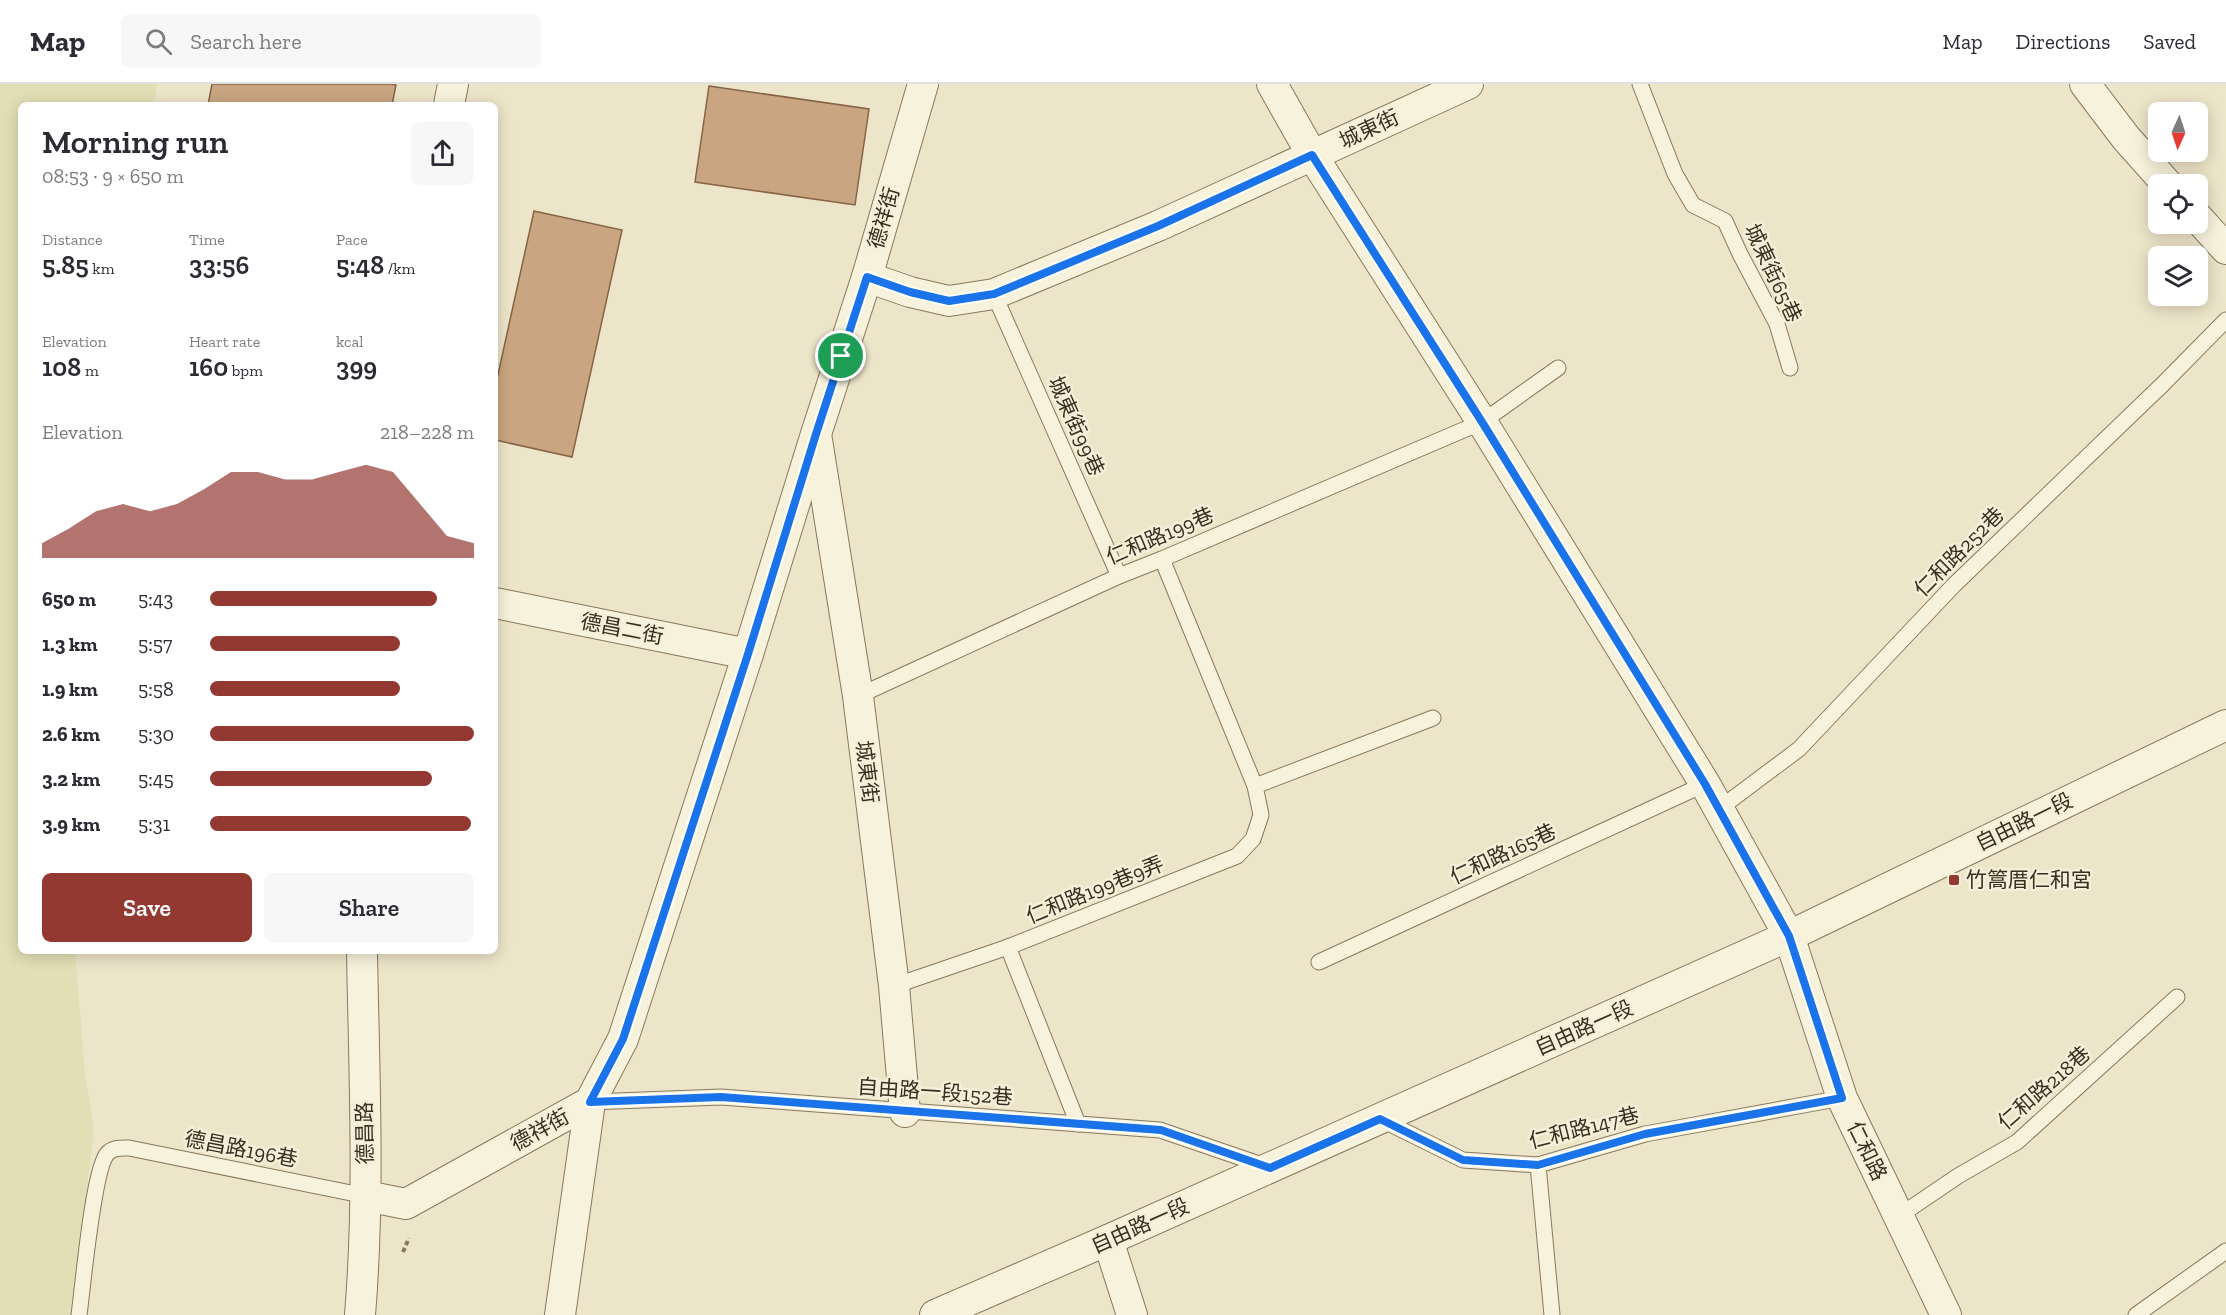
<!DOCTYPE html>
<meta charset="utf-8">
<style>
:root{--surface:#fff;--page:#f7f7f7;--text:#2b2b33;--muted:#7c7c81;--line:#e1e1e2;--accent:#943931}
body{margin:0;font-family:"Zilla Slab","Noto Sans TC",serif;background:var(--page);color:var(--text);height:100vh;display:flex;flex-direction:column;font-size:22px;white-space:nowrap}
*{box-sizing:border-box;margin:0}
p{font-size:20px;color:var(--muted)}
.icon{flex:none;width:33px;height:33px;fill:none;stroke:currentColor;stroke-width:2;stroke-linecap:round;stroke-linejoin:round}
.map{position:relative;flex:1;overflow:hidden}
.side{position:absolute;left:18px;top:18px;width:480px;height:852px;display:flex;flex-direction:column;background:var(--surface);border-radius:9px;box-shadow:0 3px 15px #0003}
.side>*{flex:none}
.needle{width:39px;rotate:183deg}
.tools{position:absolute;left:2148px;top:18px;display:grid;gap:12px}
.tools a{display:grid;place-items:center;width:60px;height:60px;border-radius:9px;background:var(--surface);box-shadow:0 3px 15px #0003;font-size:30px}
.pin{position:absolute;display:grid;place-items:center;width:51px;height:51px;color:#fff;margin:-26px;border:3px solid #fff;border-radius:50%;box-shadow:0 2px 6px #0007}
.round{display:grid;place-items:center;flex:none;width:63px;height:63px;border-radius:9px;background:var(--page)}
.summary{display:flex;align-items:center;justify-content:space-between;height:102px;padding:0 24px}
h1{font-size:33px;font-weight:600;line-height:45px}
.stats{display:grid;grid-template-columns:repeat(3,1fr);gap:9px;height:102px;padding:6px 24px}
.stats div{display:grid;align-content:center}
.stats b{font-size:26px;font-weight:600}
.stats small{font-size:16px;font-weight:400}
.stats p{font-size:16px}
.chart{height:168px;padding:12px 24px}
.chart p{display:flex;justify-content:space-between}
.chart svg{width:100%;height:108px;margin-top:6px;fill:var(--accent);opacity:.7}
.action{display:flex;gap:12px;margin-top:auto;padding:12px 24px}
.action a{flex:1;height:69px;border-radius:9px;background:var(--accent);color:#fff;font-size:24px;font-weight:600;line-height:69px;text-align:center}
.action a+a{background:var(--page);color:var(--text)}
ul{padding:0 24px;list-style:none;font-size:20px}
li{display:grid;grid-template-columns:96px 72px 1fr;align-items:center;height:45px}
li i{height:15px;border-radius:8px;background:var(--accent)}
header{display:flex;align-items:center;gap:36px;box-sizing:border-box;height:84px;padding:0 30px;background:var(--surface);border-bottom:2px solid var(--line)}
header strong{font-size:28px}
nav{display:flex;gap:33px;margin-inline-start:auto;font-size:21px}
.search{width:420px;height:54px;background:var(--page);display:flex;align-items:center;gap:15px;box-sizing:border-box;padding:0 21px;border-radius:9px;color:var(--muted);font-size:22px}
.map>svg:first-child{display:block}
.farmland{fill:#e2dfb6}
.building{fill:#c9a581;stroke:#866445;stroke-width:1.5}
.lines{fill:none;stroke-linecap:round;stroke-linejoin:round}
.lane-casing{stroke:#88785e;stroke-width:17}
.street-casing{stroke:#88785e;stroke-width:32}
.path{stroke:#88785e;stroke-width:4;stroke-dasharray:4.5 3;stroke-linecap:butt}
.lane{stroke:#f7f2dc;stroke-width:15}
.street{stroke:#f7f2dc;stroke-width:30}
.route-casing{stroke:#fff;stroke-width:12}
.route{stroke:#1a73e8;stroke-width:8}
.poi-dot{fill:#943931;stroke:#f4efd8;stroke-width:2}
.labels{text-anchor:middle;stroke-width:5;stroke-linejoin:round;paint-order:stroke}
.street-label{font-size:21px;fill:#392f21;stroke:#f4efd8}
.poi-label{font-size:21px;fill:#392f21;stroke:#f4efd8;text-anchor:start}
</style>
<header>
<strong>Map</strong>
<div class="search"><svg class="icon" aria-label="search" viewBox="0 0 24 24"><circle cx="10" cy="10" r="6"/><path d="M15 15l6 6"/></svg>Search here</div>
<nav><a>Map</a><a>Directions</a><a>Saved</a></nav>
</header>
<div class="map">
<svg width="2226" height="1231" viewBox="0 0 2226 1231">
<rect width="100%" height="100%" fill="#ede5c9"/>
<polygon class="farmland" points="0,0 157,0 154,21 21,21 21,867 75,867 85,989 94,1045 72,1231 0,1231"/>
<g class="building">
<polygon points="212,0 391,0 396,1 392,21 208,21"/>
<polygon points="709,2 869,25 855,121 695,98"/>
<polygon points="534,127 622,146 572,373 495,356 495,304"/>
</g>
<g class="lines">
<defs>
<g id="lane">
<polyline points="1640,0 1675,90 1693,121 1725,137 1740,170 1777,240 1790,284"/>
<polyline points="994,210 1119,492"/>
<polyline points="858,612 1119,492 1162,475 1482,338 1558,284"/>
<polyline points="1255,702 1433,634"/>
<polyline points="1719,725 1799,665 1954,501 2163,300 2226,236"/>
<polyline points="1008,863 1078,1040"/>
<polyline points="1319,878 1705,700"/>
<polyline points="894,902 1008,863 1237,772 1253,755 1261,731 1255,702 1162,475"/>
<polyline points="590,1018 721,1013 1160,1046 1268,1083"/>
<polyline points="1380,1035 1463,1076 1538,1081 1645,1050 1842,1014"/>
<polyline points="1538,1081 1552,1231"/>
<polyline points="1899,1132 1958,1092 2017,1058 2177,913"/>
<path d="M79,1231c4,-29 14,-144 28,-161 6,-7 14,-6 22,-6l237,48"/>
<polyline points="2136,1231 2226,1167"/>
</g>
<g id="street">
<polyline points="1272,0 1312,71 1482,338 1705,700 1789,852 1842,1014 1946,1231"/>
<polyline points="2085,0 2126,54 2167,100"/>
<polyline points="449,21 453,0"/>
<polyline points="2198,134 2226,165"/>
<polyline points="867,193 910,208 949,217 994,210 1158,142 1468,0"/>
<polyline points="817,356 858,612 894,902 905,1028"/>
<polyline points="495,519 748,570"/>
<polyline points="366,1112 406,1120 590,1018 623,955 748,570 816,350 867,193 923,0"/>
<polyline points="1108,1156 1132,1231"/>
<path d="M360,1231c10,-121 4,-243 2,-364"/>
<polyline points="560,1231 590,1018"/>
<polyline points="935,1231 1108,1156 1789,852 2226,641"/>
</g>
</defs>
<use href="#lane" class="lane-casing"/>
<use href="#street" class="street-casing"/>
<polyline class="path" points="403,1168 409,1154"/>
<use href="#lane" class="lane"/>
<use href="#street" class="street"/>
</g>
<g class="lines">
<defs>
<polygon id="route" points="1312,71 1482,338 1705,700 1789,852 1842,1014 1645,1050 1538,1081 1463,1076 1380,1035 1270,1084 1161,1046 721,1013 590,1018 623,955 748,570 816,350 867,193 910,208 949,217 994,210 1158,142"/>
</defs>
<use href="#route" class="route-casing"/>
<use href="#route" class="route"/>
</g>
<rect class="poi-dot" x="1948" y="790" width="12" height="12" rx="3"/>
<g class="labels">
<g class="street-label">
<text transform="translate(1369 45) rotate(-25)" y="7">城東街</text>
<text transform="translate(884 134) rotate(-74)" y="7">德祥街</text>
<text transform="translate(1773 189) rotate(65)" y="7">城東街65巷</text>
<text transform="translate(1076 342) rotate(66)" y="7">城東街99巷</text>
<text transform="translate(1160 452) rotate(-23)" y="7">仁和路199巷</text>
<text transform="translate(1959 468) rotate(-45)" y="7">仁和路252巷</text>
<text transform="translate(622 545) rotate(11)" y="7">德昌二街</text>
<text transform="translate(867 688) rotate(83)" y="7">城東街</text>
<text transform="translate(2024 738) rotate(-26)" y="7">自由路一段</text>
<text transform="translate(1503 770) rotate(-25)" y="7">仁和路165巷</text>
<text transform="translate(1095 806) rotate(-22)" y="7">仁和路199巷9弄</text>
<text transform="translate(1584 944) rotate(-24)" y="7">自由路一段</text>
<text transform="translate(2044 1004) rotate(-41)" y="7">仁和路218巷</text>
<text transform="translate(935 1008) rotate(4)" y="7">自由路一段152巷</text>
<text transform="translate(1584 1044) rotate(-14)" y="7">仁和路147巷</text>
<text transform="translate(540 1046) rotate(-29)" y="7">德祥街</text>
<text transform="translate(365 1049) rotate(-91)" y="7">德昌路</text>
<text transform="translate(241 1065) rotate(11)" y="7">德昌路196巷</text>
<text transform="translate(1867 1067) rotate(64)" y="7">仁和路</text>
<text transform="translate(1140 1142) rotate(-24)" y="7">自由路一段</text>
</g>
<g class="poi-label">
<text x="1966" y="803">竹篙厝仁和宮</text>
</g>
</g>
</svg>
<div class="tools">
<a><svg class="needle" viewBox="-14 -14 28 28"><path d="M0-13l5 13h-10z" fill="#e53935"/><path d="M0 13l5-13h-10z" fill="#7c7c81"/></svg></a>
<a><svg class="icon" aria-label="locate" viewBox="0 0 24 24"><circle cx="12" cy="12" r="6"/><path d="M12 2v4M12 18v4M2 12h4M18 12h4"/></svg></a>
<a><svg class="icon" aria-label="layers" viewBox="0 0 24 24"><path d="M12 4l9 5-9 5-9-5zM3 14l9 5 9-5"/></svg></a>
</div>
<div class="pin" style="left:841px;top:272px;background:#1e9e55"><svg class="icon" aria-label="arrive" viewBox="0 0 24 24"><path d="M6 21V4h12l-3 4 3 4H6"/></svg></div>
<section class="side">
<div class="summary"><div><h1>Morning run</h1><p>08:53 · 9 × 650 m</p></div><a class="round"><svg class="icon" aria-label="share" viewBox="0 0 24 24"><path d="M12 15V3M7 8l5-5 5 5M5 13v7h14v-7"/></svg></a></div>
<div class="stats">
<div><p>Distance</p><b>5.85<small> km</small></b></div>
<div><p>Time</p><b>33:56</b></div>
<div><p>Pace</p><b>5:48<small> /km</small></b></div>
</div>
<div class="stats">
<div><p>Elevation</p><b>108<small> m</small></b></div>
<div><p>Heart rate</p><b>160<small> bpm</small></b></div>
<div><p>kcal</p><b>399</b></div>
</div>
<div class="chart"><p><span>Elevation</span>218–228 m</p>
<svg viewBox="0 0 160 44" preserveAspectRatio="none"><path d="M0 44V38L10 32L20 25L30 22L40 25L50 22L60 16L70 9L80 9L90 12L100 12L110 9L120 6L130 9L140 22L150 35L160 38V44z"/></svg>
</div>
<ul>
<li><b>650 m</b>5:43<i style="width:86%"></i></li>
<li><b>1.3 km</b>5:57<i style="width:72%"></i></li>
<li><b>1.9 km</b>5:58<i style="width:72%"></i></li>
<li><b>2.6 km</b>5:30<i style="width:100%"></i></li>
<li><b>3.2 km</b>5:45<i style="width:84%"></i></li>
<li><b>3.9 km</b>5:31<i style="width:99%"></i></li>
</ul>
<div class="action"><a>Save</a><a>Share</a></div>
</section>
</div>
